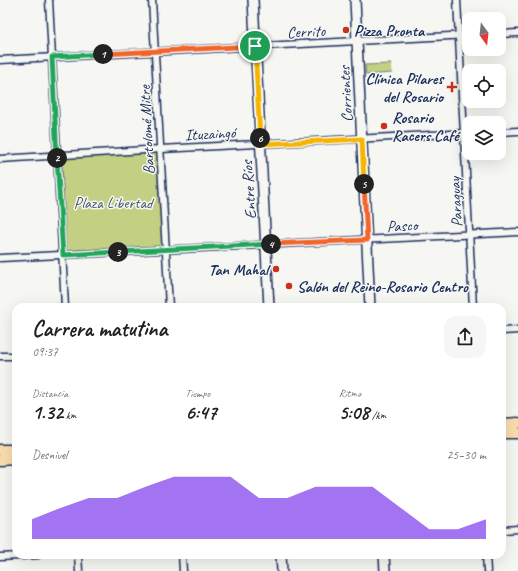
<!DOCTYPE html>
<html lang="es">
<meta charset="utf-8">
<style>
:root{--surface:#fff;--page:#f6f6f6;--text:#202124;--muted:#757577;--accent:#7c3aed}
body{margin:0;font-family:Caveat,sans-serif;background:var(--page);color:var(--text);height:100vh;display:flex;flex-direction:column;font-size:15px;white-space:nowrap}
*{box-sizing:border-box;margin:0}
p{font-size:13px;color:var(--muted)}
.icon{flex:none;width:22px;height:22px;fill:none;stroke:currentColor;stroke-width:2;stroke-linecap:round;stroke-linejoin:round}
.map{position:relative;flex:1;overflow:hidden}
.sheet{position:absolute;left:12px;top:303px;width:494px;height:256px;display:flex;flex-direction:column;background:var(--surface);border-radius:12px;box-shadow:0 4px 16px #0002}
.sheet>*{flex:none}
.needle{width:26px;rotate:165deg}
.fabs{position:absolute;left:462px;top:12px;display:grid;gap:8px}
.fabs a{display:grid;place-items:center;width:44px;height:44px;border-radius:8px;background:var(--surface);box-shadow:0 4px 16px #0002;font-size:20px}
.pin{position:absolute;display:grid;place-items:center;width:34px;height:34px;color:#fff;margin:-17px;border:2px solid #fff;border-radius:50%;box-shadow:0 1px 4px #0007}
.km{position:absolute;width:20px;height:20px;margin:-10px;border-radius:50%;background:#222;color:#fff;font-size:11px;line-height:20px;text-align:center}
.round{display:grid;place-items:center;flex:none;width:42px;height:42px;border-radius:12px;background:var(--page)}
.summary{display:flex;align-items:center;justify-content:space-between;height:68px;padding:0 20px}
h1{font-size:22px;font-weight:600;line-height:30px}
.figures{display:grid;grid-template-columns:repeat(3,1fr);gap:6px;height:68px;padding:4px 20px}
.figures div{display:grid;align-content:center}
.figures b{font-size:20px;font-weight:600}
.figures small{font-size:11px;font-weight:400}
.figures p{font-size:11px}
.chart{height:112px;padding:8px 20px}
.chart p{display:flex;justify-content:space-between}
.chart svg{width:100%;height:72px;margin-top:4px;fill:var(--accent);opacity:.7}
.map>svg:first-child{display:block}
.green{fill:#c3d084;stroke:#6f8071}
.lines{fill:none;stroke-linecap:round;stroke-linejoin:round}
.street-casing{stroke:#1b2f5e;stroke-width:9}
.secondary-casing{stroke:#1b2f5e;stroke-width:12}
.primary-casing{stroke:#1b2f5e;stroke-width:13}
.street{stroke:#f6f6f2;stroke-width:6}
.secondary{stroke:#f6f6f2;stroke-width:9}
.primary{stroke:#faddab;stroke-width:10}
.split-1-casing{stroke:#fff;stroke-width:8}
.split-2-casing{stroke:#fff;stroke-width:8}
.split-3-casing{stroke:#fff;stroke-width:8}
.split-4-casing{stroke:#fff;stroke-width:8}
.split-5-casing{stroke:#fff;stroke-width:8}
.split-6-casing{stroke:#fff;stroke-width:8}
.split-7-casing{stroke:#fff;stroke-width:8}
.split-1{stroke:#f0652b;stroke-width:5}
.split-2{stroke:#22a559;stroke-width:5}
.split-3{stroke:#22a559;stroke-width:5}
.split-4{stroke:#22a559;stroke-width:5}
.split-5{stroke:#f0652b;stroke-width:5}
.split-6{stroke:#f5b400;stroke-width:5}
.split-7{stroke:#f5b400;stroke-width:5}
.poi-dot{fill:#c8321e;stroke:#f6f6f2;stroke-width:1.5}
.labels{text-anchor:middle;stroke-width:3;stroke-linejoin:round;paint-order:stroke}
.poi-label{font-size:16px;font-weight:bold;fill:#1b2f5e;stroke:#f6f6f2;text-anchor:start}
.street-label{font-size:16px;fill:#1b2f5e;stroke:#f6f6f2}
.park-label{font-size:16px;fill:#455768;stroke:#f6f6f2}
</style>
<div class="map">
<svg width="518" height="571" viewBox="0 0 518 571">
<rect width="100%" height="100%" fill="#f6f6f2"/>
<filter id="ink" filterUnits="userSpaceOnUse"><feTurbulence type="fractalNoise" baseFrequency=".025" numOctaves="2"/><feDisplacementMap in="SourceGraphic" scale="8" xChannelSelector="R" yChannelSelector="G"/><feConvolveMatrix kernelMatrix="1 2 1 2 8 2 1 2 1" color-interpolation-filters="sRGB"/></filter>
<g filter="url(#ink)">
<g class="green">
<polygon points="391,64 392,73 366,75 365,65"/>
<polygon points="161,149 166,250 63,255 57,156"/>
</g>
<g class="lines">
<defs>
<g id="street">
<polyline points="49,0 65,307"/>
<polyline points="152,0 169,307"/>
<polyline points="457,0 473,307"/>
<polyline points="499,34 518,33"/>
<polyline points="0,60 469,35"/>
<polyline points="499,132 518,131"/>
<polyline points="0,159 161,149 469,133"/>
<polyline points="0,258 518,232"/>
<polyline points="502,331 518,330"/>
<polyline points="0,356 16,356"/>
<polyline points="502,530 518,529"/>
<polyline points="78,555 79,571"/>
<polyline points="182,555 183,571"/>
<polyline points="486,555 487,571"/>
<polyline points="0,557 38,555"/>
</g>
<g id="secondary">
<polyline points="253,0 269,307"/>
<polyline points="355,0 370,307"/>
<polyline points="281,555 282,571"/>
<polyline points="384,555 385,571"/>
</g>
<g id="primary">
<polyline points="502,424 518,423"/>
<polyline points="502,433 518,433"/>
<polyline points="0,450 16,450"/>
<polyline points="0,460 16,459"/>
</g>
</defs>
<use href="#street" class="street-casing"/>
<use href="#secondary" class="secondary-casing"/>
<use href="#primary" class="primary-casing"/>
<use href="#street" class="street"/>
<use href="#secondary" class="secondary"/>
<use href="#primary" class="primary"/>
</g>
</g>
<g class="lines" filter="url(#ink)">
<defs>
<polyline id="split-1" points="103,54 255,46"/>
<polyline id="split-2" points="57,158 52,57 103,54"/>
<polyline id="split-3" points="57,158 63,255 118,252"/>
<polyline id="split-4" points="118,252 271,244"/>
<polyline id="split-5" points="271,244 367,240 364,184"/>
<polyline id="split-6" points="260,138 260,144 362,139 364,184"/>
<polyline id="split-7" points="255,46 260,138"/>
</defs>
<use href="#split-1" class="split-1-casing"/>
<use href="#split-2" class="split-2-casing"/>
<use href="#split-3" class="split-3-casing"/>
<use href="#split-4" class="split-4-casing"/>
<use href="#split-5" class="split-5-casing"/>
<use href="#split-6" class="split-6-casing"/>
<use href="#split-7" class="split-7-casing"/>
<use href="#split-1" class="split-1"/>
<use href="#split-2" class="split-2"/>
<use href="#split-3" class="split-3"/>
<use href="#split-4" class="split-4"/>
<use href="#split-5" class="split-5"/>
<use href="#split-6" class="split-6"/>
<use href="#split-7" class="split-7"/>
</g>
<g class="poi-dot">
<circle cx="346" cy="30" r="4"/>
<path d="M450 81h4v4h4v4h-4v4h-4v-4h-4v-4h4z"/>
<circle cx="384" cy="126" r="4"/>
<circle cx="276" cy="269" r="4"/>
<circle cx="289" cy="286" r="4"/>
</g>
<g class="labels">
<g class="poi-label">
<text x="354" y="36">Pizza Pronta</text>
<text x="443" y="84" text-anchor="end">Clínica Pilares<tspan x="443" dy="18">del Rosario</tspan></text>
<text x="392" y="123">Rosario<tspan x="392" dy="18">Racers Café</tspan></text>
<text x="268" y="275" text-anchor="end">Tan Mahal</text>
<text x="297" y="292">Salón del Reino-Rosario Centro</text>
</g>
<g class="street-label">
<text transform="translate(306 31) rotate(-3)" y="6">Cerrito</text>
<text transform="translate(345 94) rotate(-93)" y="6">Corrientes</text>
<text transform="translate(146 130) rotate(-93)" y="6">Bartolomé Mitre</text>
<text transform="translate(210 133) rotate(-3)" y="6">Ituzaingó</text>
<text transform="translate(248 190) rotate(-94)" y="6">Entre Ríos</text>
<text transform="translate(455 202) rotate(-93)" y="6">Paraguay</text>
<text transform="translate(402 225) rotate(-3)" y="6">Pasco</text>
</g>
<g class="park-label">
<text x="113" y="208">Plaza Libertad</text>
</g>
</g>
</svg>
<div class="fabs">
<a><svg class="needle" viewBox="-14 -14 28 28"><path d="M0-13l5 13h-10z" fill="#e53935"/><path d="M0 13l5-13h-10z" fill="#757577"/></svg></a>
<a><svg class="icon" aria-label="locate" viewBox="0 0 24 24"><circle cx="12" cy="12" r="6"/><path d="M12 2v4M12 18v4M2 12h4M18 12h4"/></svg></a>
<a><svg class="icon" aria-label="layers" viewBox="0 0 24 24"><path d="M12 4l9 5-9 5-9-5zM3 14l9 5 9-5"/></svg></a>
</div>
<div class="pin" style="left:255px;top:46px;background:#1e9e55"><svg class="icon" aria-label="arrive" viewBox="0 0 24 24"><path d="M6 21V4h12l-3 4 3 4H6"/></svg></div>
<b class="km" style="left:103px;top:54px">1</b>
<b class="km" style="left:57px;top:158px">2</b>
<b class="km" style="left:118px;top:252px">3</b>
<b class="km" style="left:271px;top:244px">4</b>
<b class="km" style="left:364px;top:184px">5</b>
<b class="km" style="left:260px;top:138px">6</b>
<section class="sheet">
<div class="summary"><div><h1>Carrera matutina</h1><p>09:37</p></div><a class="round"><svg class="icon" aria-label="share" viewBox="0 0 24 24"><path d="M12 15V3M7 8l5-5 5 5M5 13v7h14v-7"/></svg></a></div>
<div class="figures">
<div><p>Distancia</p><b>1.32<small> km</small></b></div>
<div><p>Tiempo</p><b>6:47</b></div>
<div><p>Ritmo</p><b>5:08<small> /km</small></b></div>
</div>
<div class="chart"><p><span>Desnivel</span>25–30 m</p>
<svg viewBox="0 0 160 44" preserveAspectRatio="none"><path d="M0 44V32L10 25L20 19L30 19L40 12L50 6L60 6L70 6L80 19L90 19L100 12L110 12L120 12L130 25L140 38L150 38L160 32V44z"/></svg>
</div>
</section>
</div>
